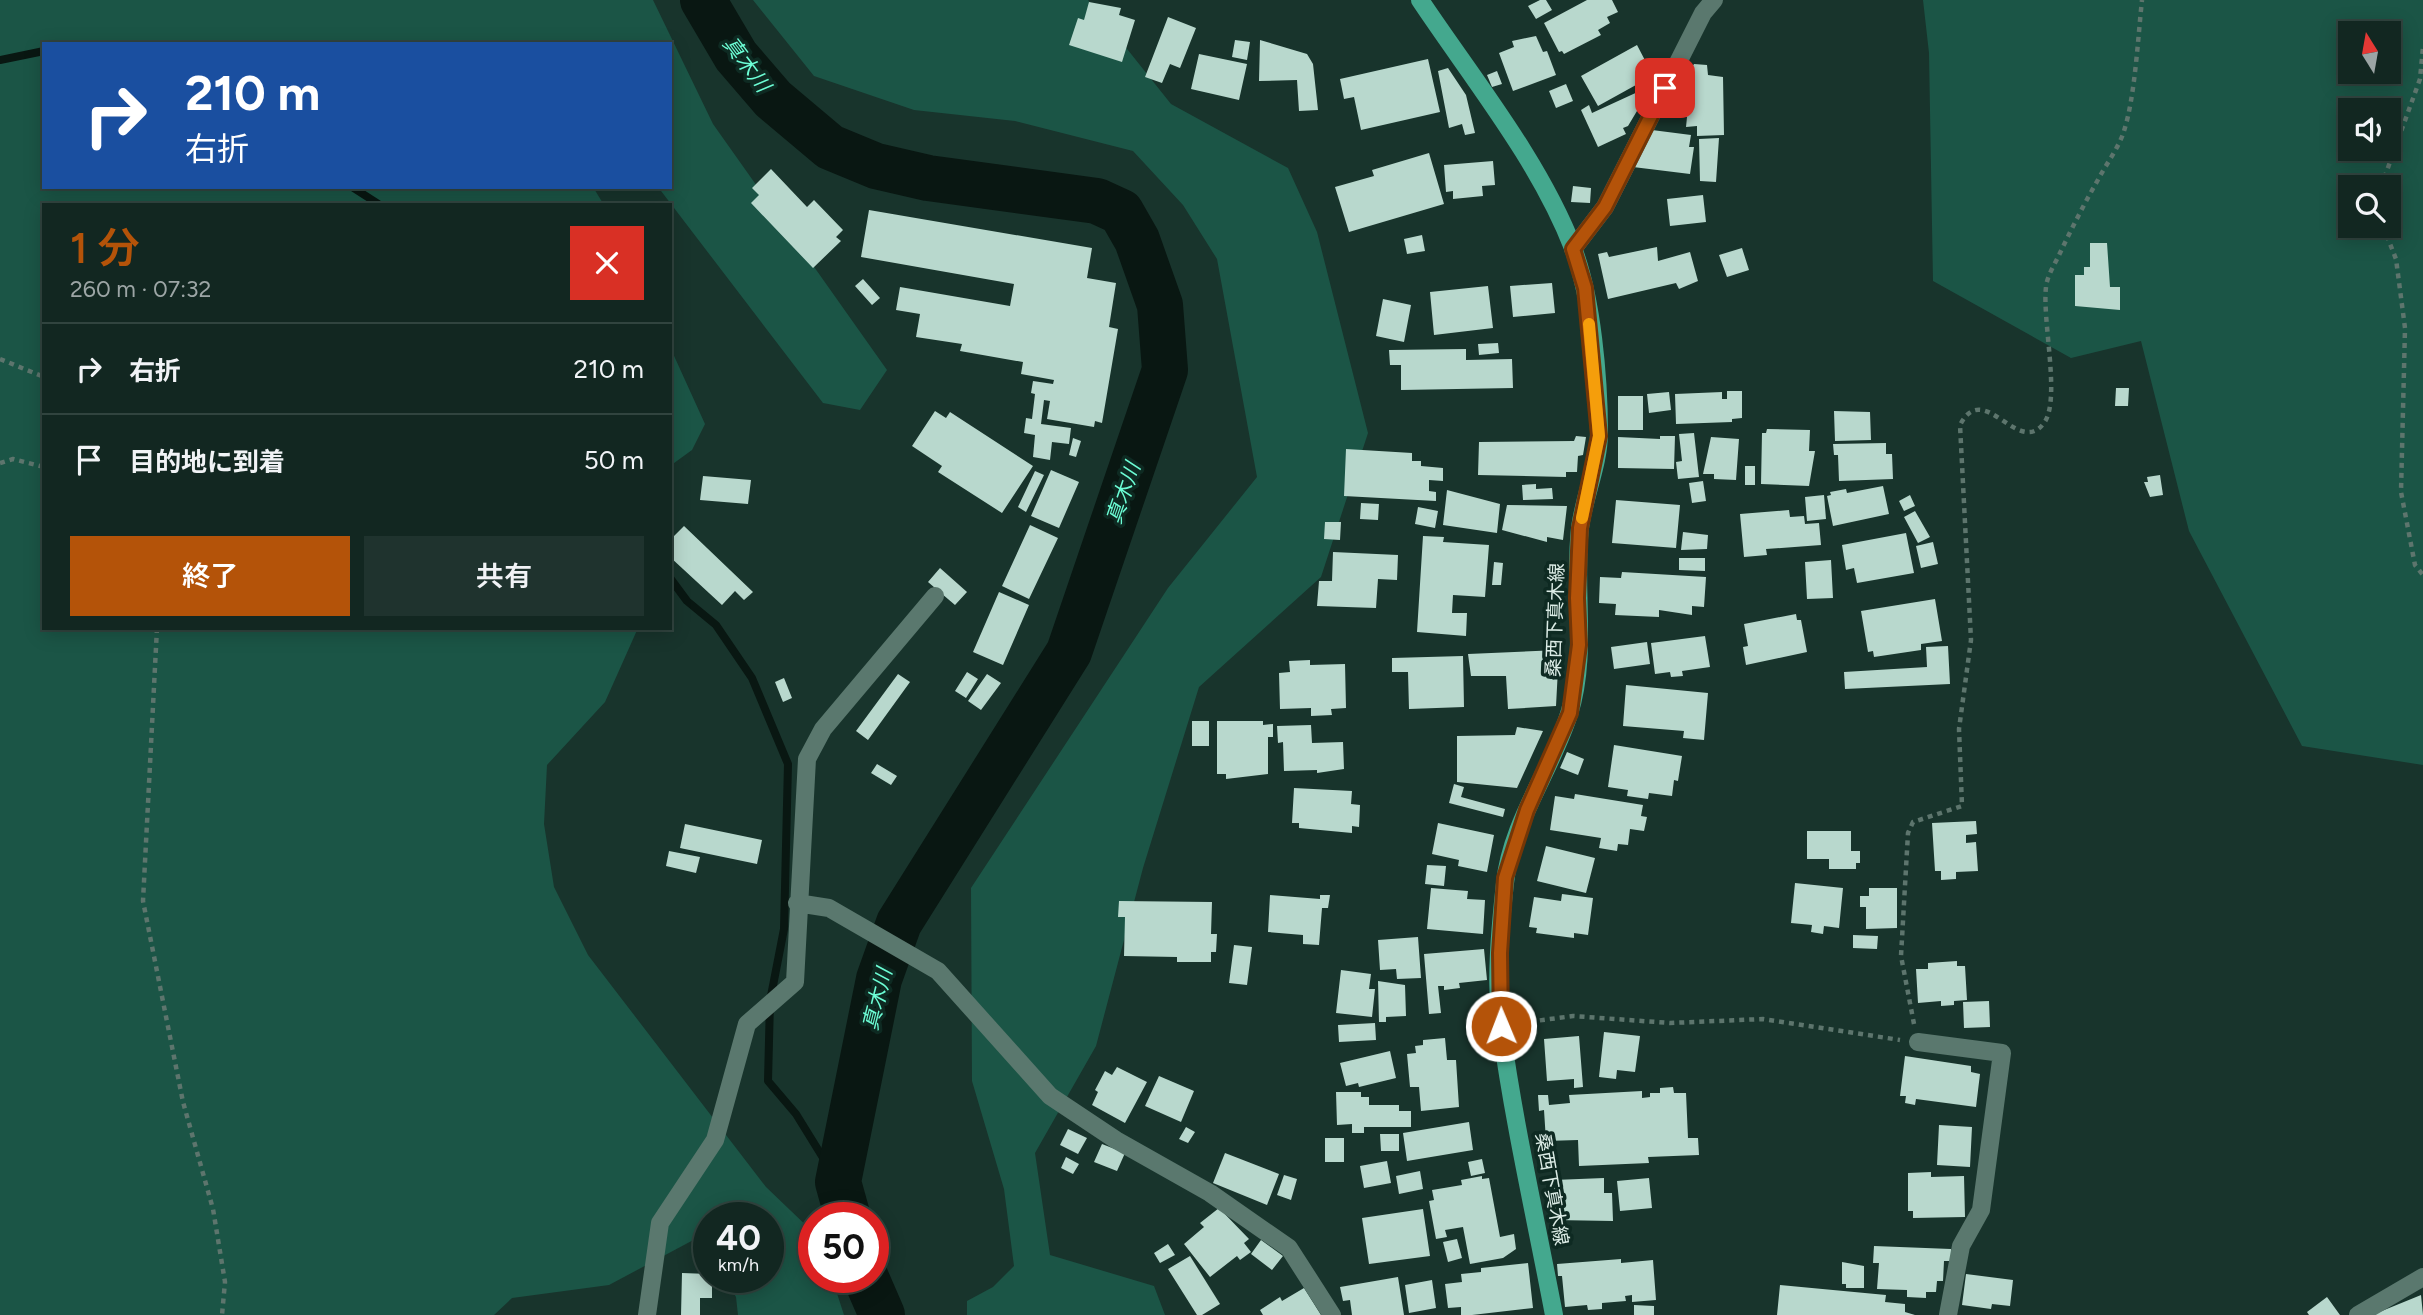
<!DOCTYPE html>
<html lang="ja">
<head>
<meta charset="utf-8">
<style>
	:root { --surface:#122721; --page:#1f332e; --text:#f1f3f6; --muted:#9ca5a5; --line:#31443f; --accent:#b45309 }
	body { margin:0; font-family:Figtree,"Noto Sans JP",sans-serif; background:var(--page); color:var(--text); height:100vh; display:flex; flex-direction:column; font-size:26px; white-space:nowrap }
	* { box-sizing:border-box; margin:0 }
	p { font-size:23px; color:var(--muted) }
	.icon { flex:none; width:38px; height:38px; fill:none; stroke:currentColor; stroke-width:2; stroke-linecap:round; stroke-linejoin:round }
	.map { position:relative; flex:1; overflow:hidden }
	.side { position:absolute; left:42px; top:203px; width:630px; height:427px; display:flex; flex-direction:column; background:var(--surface); border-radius:0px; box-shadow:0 4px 18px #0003,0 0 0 2px var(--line) }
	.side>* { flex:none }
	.guide { position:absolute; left:42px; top:42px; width:630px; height:147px; border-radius:0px; box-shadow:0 4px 18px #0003,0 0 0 2px var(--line); background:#1a4fa0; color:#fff; overflow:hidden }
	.needle { width:46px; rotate:349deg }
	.buttons { position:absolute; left:2338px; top:21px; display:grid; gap:14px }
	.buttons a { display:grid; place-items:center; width:63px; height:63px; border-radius:0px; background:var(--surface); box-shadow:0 4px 18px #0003,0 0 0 2px var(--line); font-size:35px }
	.speed { position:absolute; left:693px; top:1202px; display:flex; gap:14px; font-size:35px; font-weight:700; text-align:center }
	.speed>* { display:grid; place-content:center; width:91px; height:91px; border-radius:50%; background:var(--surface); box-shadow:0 4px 18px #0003,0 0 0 2px var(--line); line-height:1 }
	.speed small { font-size:18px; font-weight:400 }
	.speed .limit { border:10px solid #d22; background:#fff; color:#111 }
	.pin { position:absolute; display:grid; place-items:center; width:60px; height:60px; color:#fff; margin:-30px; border-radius:14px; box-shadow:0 4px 10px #0006 }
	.me { position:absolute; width:77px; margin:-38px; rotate:359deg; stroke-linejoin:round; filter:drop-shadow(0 0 5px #0008) }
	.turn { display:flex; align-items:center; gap:24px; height:147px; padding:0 28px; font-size:32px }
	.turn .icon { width:91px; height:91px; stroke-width:2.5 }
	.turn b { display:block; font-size:49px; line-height:60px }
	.round { display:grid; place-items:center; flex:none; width:74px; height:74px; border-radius:0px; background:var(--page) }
	.head { display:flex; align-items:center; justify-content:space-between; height:119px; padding:0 28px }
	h1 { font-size:42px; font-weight:600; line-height:52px; color:var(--accent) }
	.button { display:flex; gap:14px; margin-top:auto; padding:14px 28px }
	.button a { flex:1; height:80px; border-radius:0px; background:var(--accent); color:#fff; font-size:28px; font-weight:600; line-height:80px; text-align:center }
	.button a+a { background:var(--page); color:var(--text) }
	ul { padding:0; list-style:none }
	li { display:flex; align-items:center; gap:21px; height:91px; padding:0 28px; border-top:2px solid var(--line) }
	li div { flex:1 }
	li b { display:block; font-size:26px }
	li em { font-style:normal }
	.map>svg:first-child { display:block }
	.green { fill:#1b5546; fill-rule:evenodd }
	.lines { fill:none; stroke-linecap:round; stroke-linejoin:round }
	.stream { stroke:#091712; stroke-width:8 }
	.river { stroke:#091712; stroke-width:46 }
	.building { fill:#b8d8cd }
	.path { stroke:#5d756d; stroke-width:4.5; stroke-dasharray:5 5; stroke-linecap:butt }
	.minor { stroke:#5a786e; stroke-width:18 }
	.major { stroke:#44a88e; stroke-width:18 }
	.route-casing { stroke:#753606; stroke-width:18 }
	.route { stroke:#b45309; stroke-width:12 }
	.slow { stroke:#f59e0b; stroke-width:12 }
	.labels { text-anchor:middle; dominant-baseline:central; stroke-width:7; stroke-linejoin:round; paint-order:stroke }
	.street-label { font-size:19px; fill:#dcece6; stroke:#0e2a22 }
	.water-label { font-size:21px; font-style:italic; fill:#6cfdd5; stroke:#0e2a22 }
</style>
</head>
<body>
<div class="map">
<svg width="2423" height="1315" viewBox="0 0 2423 1315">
	<rect width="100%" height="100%" fill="#18342c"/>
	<path class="green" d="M0,0H653L713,124L887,370L860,410L823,403L658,187H670V44H44V187H593L604,205H44V628H638L605,702L547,765L544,824L554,887L588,955L766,1187L814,1233V1278H832L844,1315H738L736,1297L725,1278H768V1218H709V1252L699,1237L609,1285L512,1298L494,1315H0Z
		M753,0H1088L1171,104L1288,168L1317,232L1368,433L1321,577L1199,687L1143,868L1096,1046L1035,1153L1050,1255L1154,1286L1165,1315H967V1301L993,1287L1014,1266L1004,1189L972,1081L971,888L1168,588L1257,477L1217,259L1183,205L1133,151L1015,121L914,110L814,76Z
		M1923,0H2423V765L2302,746L2189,531L2141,341L2071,358L1933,281L1929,53ZM2350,33H2389V72H2350ZM2350,110H2389V149H2350ZM2350,187H2389V226H2350Z
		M670,347L705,424L692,450L670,466Z"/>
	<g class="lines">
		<path class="stream" d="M0,60L44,51
			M352,187L380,205
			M670,578L687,601L716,625L752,678L788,764L784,929L770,1001L768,1081L796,1114L838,1182"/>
		<path class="river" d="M703,0L736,56L773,99L830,147L876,166L928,178L1097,201L1121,212L1137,240L1160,305L1165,370L1069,652L899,923L879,979L838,1182L848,1218
			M866,1278L882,1315"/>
	</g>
	<path class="building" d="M1540,0H1546L1552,10L1536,19L1528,6Z
		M1587,0H1612L1618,12L1607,17L1610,23L1598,30L1601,35L1564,54L1562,51L1559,52L1544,23Z
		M1089,2L1121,8L1119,15L1135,20L1122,62L1069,45L1078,18L1084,20Z
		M1168,17L1196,28L1180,68L1170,64L1162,83L1145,77Z
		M1536,36L1543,52L1547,51L1556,75L1513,91L1499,53L1514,47L1512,41Z
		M1235,40L1250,42L1247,60L1232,57Z
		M1260,40L1307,54L1313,64L1318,110L1299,111L1297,80L1259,81Z
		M1637,45L1649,68L1641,72L1645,80L1598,106L1581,76Z
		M1199,54L1247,64L1239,100L1191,89Z
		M1428,59L1440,112L1361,130L1354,97L1344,99L1340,79Z
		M1694,64L1707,65L1708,75L1723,77L1724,135L1697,136V126L1686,127L1687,117L1668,112Z
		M1448,68L1466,95L1475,133L1465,135L1462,124L1449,128L1438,71Z
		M1497,71L1502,84L1492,87L1487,75Z
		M1566,84L1573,101L1556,108L1549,91Z
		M1642,90L1646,96L1628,126L1623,128L1626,134L1598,147L1581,110L1589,105L1592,113Z
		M1652,130L1691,135L1689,147H1694L1690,174L1633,167Z
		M1719,138L1716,182L1700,181L1699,139Z
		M1429,153L1444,204L1349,232L1335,187L1374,176L1372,170Z
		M1493,161L1495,185L1482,186L1483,196L1453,199V191L1446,192L1444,165Z
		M771,169L807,207L814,200L843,230L836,237L841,241L813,268L751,203L759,195L752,188Z
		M1573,186L1591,188L1590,203L1571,202Z
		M1703,195L1706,222L1670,226L1667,199Z
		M869,210L1092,248L1087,278L1116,283L1109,327L1118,329L1102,423L1095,421L1094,427L1047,419L1050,401L1044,400L1041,424L1071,428L1069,444L1052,442L1050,460L1033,457L1035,435L1024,433L1026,418L1032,419L1035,394L1031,393L1033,381L1053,384L1054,380L1021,374L1023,362L960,351L962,344L916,337L920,314L896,310L900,287L1010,306L1014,284L861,257Z
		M1422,235L1425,251L1407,254L1404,239Z
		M2090,243H2107L2110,287H2120V310L2075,306V275H2084V267H2090Z
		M1657,247L1658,261L1690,252L1698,281L1679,289L1676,283L1608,299L1598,254L1607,252L1609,257Z
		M1742,248L1749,270L1727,277L1719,255Z
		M863,279L880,298L872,305L855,286Z
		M1552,283L1555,313L1513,317L1510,286Z
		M1488,286L1493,328L1434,335L1430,292Z
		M1383,299L1411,305L1404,342L1376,336Z
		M1498,343L1499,353L1479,355L1478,344Z
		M1466,349V360L1512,359L1513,388L1401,390V365H1390L1389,350Z
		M2116,388H2129L2128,406H2115Z
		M1727,391H1742V418L1732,419V422L1676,424L1675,394L1722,392V399H1727Z
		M1669,392L1671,410L1649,413L1647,394Z
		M1618,396H1643V430H1618Z
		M935,411L946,418L950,412L1033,466L1002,513L938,472L942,466L912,446Z
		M1834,411L1870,412L1871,440L1835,441Z
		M1767,429L1810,430L1809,451H1815L1809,486L1761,484L1762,433H1766Z
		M1694,433L1699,477L1678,479L1676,462L1682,461L1679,434Z
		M1576,436L1586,437L1583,455L1578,456L1577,472H1566V477L1478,475L1479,442L1574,441Z
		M1660,436H1675L1674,469L1618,468V437L1660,439Z
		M1711,437L1739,439L1736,480L1714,479V474H1703Z
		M1073,438L1081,441L1076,457L1069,455Z
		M1886,443V454H1892L1893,479L1839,481L1838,455H1834L1833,444Z
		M1346,449L1412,453V461H1421V466L1443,468V481L1429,480V491L1436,492V501L1344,496Z
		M1745,466H1755V485H1745Z
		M1051,470L1079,482L1059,528L1031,516Z
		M1035,471L1044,475L1026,512L1018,507Z
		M2160,475L2163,495L2150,497L2144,482H2148L2147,477Z
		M703,476L751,480L748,504L700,500Z
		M1703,481L1706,501L1692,503L1689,483Z
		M1536,484V489L1552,488L1553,499L1523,500L1522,485Z
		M1883,486L1889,514L1833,526L1827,496L1831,495L1830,492L1846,489L1847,493Z
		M1447,490L1500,504L1497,533L1443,525Z
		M1824,495L1826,519L1807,521L1805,497Z
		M1910,495L1915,506L1904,511L1899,501Z
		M1616,500L1680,505L1676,548L1612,543Z
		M1361,503L1379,504L1378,520L1360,519Z
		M1507,505L1567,506L1563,540L1547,537V542L1502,530Z
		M1418,507L1438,511L1435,528L1415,524Z
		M1789,510L1790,517L1804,516L1805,524L1819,523L1821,545L1766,549L1767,555L1744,557L1740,514Z
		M1915,511L1930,537L1918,543L1904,517Z
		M1325,522H1341L1340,540L1324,539Z
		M1030,525L1058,538L1029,599L1002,586Z
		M684,526L753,592L744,600L735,591L722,605L670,557V540Z
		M1683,532L1708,535L1707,549L1681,550Z
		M1906,533L1914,573L1857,583L1854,568L1846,570L1842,545Z
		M1423,536L1444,537L1443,542L1489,545L1485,597L1453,595L1452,613H1467L1466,636L1417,632Z
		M1933,542L1938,564L1921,568L1916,546Z
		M1333,552L1398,555L1397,580L1378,579L1376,608L1317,606L1319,581H1332Z
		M1679,558H1705V571L1679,570Z
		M1831,560L1833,598L1807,599L1805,562Z
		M1494,562L1503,563L1501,585H1492Z
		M940,568L967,592L955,605L928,582Z
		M1622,572L1706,577L1704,607L1692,606V615L1659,610V617L1615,615L1616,604L1599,603L1600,577L1621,578Z
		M999,592L1029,605L1003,665L973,652Z
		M1935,599L1942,641L1921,644V650L1874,657L1873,651L1868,652L1861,611Z
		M1796,614L1797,620H1801L1807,652L1746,665L1743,647L1748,646L1744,624Z
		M1705,636L1710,667L1682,671L1683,676L1671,677L1670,672L1655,674L1651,643Z
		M1647,642L1650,664L1614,669L1611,647Z
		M1948,646L1950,684L1845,689L1844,672L1927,667L1926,647Z
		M1559,650L1556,706L1508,709L1506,676H1471L1468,654Z
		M1463,656L1464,707L1409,709L1408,672H1392V658Z
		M1310,660V665L1345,664L1346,708L1331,709L1332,715L1311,716V708L1280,709L1279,673L1290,672L1289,661Z
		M967,672L978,679L966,698L955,691Z
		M898,674L910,682L868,740L856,731Z
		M987,674L1001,683L981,710L968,701Z
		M784,678L792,698L783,702L775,682Z
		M1626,685L1708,693L1704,740L1683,738L1684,731L1623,726Z
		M1192,721H1209V746H1192Z
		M1217,721H1263V725L1273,724V737H1268V774L1226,779V774H1217Z
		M1311,725L1312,743L1343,742L1344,769L1317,773V770L1284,771L1283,742L1278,743L1277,726Z
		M1517,727L1543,731L1517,788L1457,782V736L1515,735Z
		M1614,745L1682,756L1678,781L1674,780L1672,796L1649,793L1648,799L1627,796L1628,790L1608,787Z
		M1567,752L1584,759L1578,775L1560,768Z
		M877,764L897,776L891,785L871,773Z
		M1454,784L1464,787L1461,797L1505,809L1503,817L1449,803Z
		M1294,788L1352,791L1351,804L1360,805L1359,827L1352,826V833L1299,828V823H1292Z
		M1575,794L1643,805L1641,816L1647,817L1644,831L1630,829L1628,845L1618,844L1617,851L1599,848L1601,838L1550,830L1555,796L1574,799Z
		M1976,821L1977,834L1966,835V843L1976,842L1978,871L1956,872V879L1941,880V871H1935L1932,823Z
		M1438,823L1494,835L1487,872L1458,866L1459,860L1432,854Z
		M685,824L762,840L757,864L680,848Z
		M1807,831H1851V851H1860V863H1856V869H1829V859H1807Z
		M1546,846L1595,858L1586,893L1537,881Z
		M669,851L700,857L696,873L666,866Z
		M1427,865L1446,866L1444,886L1425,884Z
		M1795,883L1843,888L1839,928L1824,926L1823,934L1811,932L1812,925L1791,923Z
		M1431,888L1468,891L1467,899L1485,900L1483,934L1427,929Z
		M1869,888H1897V928L1866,929V907H1860V896H1869Z
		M1562,894L1593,898L1588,935L1574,933V938L1536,933L1537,928L1529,927L1534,897L1561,901Z
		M1270,895L1320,899V895H1330L1328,908H1322L1319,945L1303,944V935L1268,932Z
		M1119,901L1212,902L1211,934H1217L1216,952H1211V962H1177V957L1124,956L1125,917H1118Z
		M1853,935L1878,936L1877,949L1853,948Z
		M1418,937L1421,978L1397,979L1396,969L1380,970L1378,940Z
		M1234,945L1252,947L1247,985L1229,983Z
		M1484,949L1487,980L1459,983L1460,988L1444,990V986H1438L1441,1013L1429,1014L1424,954Z
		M1957,961V966H1965L1967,1000L1954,1001V1005L1941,1006V1001L1918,1003L1916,969H1928V963Z
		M1341,970L1371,974L1369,989H1375L1372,1017L1336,1013Z
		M1378,981L1405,985L1406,1016L1386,1017V1022H1379Z
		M1989,1001L1990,1027L1964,1028L1963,1002Z
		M1375,1023L1376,1040L1339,1042L1338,1025Z
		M1604,1032L1640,1036L1635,1072L1617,1070L1616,1079L1599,1077Z
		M1579,1036L1583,1087L1574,1088V1079L1547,1081L1544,1039Z
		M1445,1038L1447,1060H1456L1459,1107L1421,1111L1419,1087H1410L1407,1054L1416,1053L1415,1046L1423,1045V1040Z
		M1390,1051L1396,1078L1359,1087L1358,1083L1346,1086L1340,1063Z
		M1905,1056L1971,1066V1072L1980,1074L1976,1107L1916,1099L1915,1105L1905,1103L1906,1096H1900Z
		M1117,1067L1147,1082L1125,1123L1092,1105L1098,1092L1095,1090L1105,1071L1112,1075Z
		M1159,1076L1194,1091L1181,1122L1145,1106Z
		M1673,1087L1674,1093H1686L1688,1138H1698L1699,1155L1648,1157L1649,1163L1579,1166L1578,1140L1546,1141L1544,1110L1539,1111L1538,1095H1548L1549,1105L1570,1103L1569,1095L1642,1091V1098L1650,1097V1093H1660V1088Z
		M1336,1092H1361V1097H1369V1105H1399V1111H1411V1127H1364V1133H1352V1124L1337,1125Z
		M1469,1122L1473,1150L1407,1161L1403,1133Z
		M1939,1125L1972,1127L1970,1167L1937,1165Z
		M1186,1127L1195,1132L1188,1143L1179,1139Z
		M1068,1129L1087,1138L1078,1154L1060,1145Z
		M1380,1134H1399V1151H1381Z
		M1325,1138H1344V1162H1325Z
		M1102,1144L1125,1153L1117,1171L1094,1162Z
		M1225,1153L1279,1174L1267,1205L1213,1183Z
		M1066,1157L1079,1164L1073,1174L1061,1168Z
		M1482,1159L1485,1173L1471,1176L1468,1162Z
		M1387,1161L1391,1183L1364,1188L1360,1166Z
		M1420,1171L1423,1189L1399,1194L1396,1176Z
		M1931,1172V1177L1964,1176L1965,1217L1913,1218V1211H1908V1173Z
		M1284,1175L1297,1179L1291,1200L1277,1195Z
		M1482,1176V1179L1489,1178L1500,1237L1514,1234L1516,1249L1503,1258L1470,1264L1463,1227L1445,1230L1447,1237L1436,1239L1429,1201L1434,1200L1432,1190L1462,1185L1461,1180Z
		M1604,1178V1193H1612L1613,1221L1555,1220L1554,1180Z
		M1649,1178L1652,1208L1620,1211L1617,1181Z
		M1219,1208L1249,1239L1244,1243L1251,1252L1240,1260L1237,1256L1210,1277L1184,1244L1204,1227L1200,1223Z
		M1423,1209L1430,1256L1369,1264L1362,1218Z
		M1457,1239L1462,1258L1448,1262L1443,1242Z
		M1261,1240L1283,1256L1272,1270L1251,1254Z
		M1168,1244L1175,1255L1160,1263L1154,1253Z
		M1874,1246L1951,1249V1261H1944L1943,1281H1937L1936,1292H1926V1298L1907,1297V1290L1877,1289L1879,1263H1873Z
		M1190,1256L1220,1304L1202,1315H1197L1168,1269Z
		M1621,1259V1263L1653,1260L1656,1300L1632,1302V1295L1625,1296L1626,1301L1602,1303V1309L1588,1310L1587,1305L1565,1307L1562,1276H1558L1557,1264Z
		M1842,1262L1864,1266V1288H1846V1284H1842Z
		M1528,1263L1533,1308L1472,1315H1461V1307L1448,1308L1445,1284L1462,1282L1461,1274L1481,1272V1268Z
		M682,1273L709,1274V1278H712V1298H700V1315H681Z
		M1966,1274L2013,1280L2010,1306L1992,1304L1991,1309L1962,1305Z
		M1398,1277L1404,1315H1352L1350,1300L1343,1301L1340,1287Z
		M1432,1280L1436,1308L1409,1313L1405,1285Z
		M1780,1285L1886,1295L1885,1302L1905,1304V1312L1915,1315H1777Z
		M1304,1288L1321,1315H1263L1260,1310L1280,1297L1282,1301Z
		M2421,1295L2423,1315H2372Z
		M2327,1297L2340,1315H2309L2307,1312Z
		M1634,1305L1654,1306V1315H1634Z"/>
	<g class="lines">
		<path class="path" d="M2381,187L2420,79L2423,47
			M2383,226L2396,259L2405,328L2401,492L2415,565L2423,575
			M0,359L44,377
			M0,463L13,459L44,467
			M157,628L143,901L183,1102L213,1209L225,1282L222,1315
			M1520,1023L1573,1016L1670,1023L1763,1019L1900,1040
			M1914,1024L1901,956L1908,833L1913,822L1962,806L1959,729L1971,640L1960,425C1984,378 2018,458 2044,423C2061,400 2042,321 2046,287C2047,276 2055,264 2060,253C2072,228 2085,202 2099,178C2107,163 2119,147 2124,131C2135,97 2138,37 2142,0"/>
		<path class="minor" d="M1573,249L1605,207L1703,13L1714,0
			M797,903L829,908L938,971L1050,1096L1116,1140L1210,1193L1289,1248L1332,1315
			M1918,1042L2002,1053L1981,1210L1961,1246L1948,1315
			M647,1315L660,1223L715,1140L747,1024L795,982L807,759L823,729L935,596
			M2358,1315L2423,1277"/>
		<path class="major" d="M1420,0C1472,78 1539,160 1573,248C1592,298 1599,378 1599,433C1599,464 1584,496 1580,528C1573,589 1588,655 1569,714C1551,771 1511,823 1505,883C1500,929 1495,981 1501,1028C1514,1124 1536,1220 1554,1315"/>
	</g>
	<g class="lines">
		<g class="route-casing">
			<path id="route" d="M1501,1026L1500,953L1505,878L1527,810L1570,713L1579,645L1577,598L1580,528L1599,436L1585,288L1573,249L1605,207L1665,88"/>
		</g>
		<use href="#route" class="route"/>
		<path class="slow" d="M1582,518L1599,436L1589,324"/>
	</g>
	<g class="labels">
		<g class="street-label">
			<text transform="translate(1555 620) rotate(-88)">桑西下真木線</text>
			<text transform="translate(1552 1189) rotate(80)">桑西下真木線</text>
		</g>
		<g class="water-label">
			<text transform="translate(747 64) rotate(53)">真木川</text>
			<text transform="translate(1123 493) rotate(-71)">真木川</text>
			<text transform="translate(877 999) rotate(-76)">真木川</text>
		</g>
	</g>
</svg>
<div class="buttons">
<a><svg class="needle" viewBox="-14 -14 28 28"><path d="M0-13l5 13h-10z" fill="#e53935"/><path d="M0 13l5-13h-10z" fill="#9ca5a5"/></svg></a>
<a><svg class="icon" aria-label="sound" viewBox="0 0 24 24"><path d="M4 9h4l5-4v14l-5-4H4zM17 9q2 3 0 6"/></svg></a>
<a><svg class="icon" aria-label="search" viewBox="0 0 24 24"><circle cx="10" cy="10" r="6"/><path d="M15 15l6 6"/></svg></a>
</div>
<div class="speed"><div>40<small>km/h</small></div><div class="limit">50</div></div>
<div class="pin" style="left:1665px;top:88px;background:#d93025"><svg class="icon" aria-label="arrive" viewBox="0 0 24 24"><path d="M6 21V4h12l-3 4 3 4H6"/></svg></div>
<svg class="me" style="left:1501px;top:1026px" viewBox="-20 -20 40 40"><circle r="17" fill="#b45309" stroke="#fff" stroke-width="3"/><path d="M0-11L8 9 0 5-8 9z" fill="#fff"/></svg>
<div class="guide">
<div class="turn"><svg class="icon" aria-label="right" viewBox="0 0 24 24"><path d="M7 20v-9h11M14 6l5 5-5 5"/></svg><div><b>210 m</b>右折</div></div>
</div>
<section class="side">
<div class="head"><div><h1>1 分</h1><p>260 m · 07:32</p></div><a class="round" style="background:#d93025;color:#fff"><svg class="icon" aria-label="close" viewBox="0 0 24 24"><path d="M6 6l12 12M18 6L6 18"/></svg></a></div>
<ul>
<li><svg class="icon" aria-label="right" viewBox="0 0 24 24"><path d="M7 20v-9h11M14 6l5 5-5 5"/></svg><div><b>右折</b></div><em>210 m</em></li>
<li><svg class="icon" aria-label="arrive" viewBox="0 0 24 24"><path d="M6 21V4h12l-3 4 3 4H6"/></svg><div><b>目的地に到着</b></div><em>50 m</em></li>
</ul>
<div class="button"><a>終了</a><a>共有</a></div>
</section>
</div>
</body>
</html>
